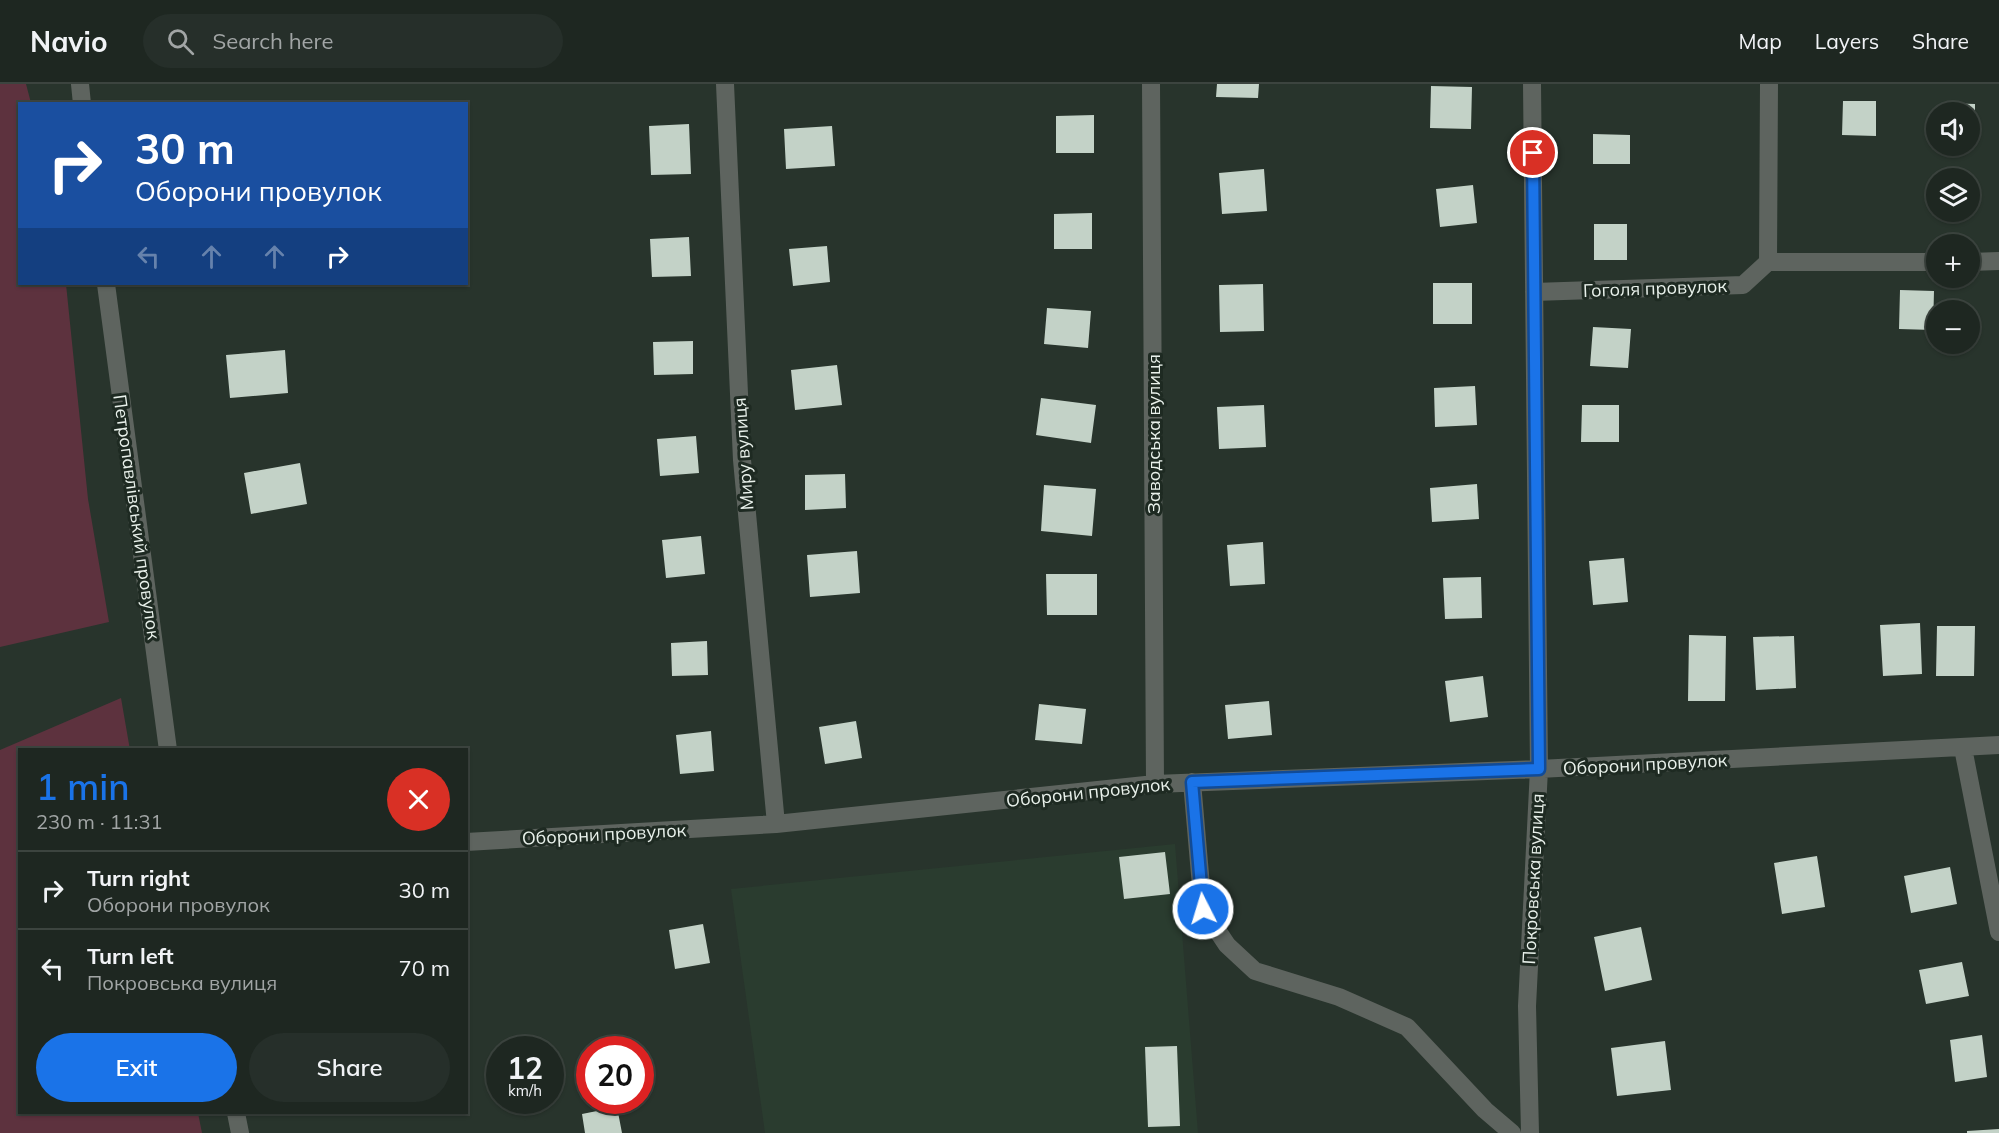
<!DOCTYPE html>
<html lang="en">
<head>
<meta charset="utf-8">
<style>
	:root { --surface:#1e2721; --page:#262f2a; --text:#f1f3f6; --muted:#a1a5a5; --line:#3c443f; --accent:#1a73e8 }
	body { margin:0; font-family:Mulish,sans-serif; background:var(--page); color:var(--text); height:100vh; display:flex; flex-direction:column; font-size:22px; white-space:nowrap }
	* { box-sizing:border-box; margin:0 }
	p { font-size:20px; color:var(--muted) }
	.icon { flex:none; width:33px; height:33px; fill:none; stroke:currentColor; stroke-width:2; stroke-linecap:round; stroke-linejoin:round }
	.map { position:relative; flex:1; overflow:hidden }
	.details { position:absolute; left:18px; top:664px; width:450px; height:366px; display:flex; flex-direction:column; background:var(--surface); border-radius:0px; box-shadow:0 2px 4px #0004,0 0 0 2px var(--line) }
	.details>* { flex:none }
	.banner { position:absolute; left:18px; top:18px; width:450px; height:183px; border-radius:0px; box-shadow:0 2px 4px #0004,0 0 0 2px var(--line); background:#1a4fa0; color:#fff; overflow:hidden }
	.fabs { position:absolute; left:1926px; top:18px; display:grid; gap:12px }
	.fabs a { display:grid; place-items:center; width:54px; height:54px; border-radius:50%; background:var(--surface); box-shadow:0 2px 4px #0004,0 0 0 2px var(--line); font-size:30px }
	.speed { position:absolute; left:486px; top:952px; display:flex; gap:12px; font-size:30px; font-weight:700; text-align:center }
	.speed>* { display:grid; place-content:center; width:78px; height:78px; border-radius:50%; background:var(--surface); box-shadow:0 2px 4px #0004,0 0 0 2px var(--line); line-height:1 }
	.speed small { font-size:15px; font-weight:400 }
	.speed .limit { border:9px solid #d22; background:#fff; color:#111 }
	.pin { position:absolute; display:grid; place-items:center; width:51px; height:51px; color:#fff; margin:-26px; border:3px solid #fff; border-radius:50%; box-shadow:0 2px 6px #0007 }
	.me { position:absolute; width:66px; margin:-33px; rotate:355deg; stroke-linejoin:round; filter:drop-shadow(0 0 4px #0008) }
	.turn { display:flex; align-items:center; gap:21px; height:126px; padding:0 18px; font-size:27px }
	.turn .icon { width:78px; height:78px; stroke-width:2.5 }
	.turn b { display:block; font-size:42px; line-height:51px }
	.lanes { display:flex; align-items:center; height:57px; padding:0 18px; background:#0003; justify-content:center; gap:30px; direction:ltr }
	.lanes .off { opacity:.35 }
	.round { display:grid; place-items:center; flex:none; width:63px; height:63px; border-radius:32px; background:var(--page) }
	.overview { display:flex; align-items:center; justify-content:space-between; height:102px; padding:0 18px }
	h1 { font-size:36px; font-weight:600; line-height:45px; color:var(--accent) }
	.action { display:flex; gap:12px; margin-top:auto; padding:12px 18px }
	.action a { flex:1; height:69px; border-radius:36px; background:var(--accent); color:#fff; font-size:24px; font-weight:600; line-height:69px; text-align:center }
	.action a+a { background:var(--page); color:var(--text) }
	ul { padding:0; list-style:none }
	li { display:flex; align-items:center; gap:18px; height:78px; padding:0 18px; border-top:2px solid var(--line) }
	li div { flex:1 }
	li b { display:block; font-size:22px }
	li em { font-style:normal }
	header { display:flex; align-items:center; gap:36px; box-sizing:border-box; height:84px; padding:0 30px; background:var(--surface); border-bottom:2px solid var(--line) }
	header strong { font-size:28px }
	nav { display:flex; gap:33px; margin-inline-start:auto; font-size:21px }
	.search { width:420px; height:54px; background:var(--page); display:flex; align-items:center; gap:15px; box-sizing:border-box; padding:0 21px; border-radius:33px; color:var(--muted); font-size:22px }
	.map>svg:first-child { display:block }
	.built { fill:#2a3c2f }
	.green { fill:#5d323e }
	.building { fill:#c3d2c7 }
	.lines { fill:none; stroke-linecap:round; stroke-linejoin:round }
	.minor { stroke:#5e645f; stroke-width:18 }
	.route-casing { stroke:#114b97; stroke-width:15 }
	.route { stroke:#1a73e8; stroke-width:10 }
	.labels { text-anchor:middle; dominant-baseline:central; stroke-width:6; stroke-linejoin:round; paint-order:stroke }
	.street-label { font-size:18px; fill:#e9f1eb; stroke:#1e2a22 }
</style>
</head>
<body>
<header>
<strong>Navio</strong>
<div class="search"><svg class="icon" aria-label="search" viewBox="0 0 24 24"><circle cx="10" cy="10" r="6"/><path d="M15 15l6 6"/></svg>Search here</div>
<nav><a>Map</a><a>Layers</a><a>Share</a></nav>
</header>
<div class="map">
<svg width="1999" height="1049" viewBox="0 0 1999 1049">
	<rect width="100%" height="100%" fill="#28342c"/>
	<path class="built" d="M1175,760L1198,1049H765L731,805Z"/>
	<path class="green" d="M0,0H26L31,19L20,20V200H66L88,415L109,538L0,563Z
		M121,614L130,666H20V1029H198L202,1049H0V666Z"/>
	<path class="building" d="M1217,0H1259L1258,14L1216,13Z
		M1431,2L1472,3L1471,45L1430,44Z
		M1843,17H1876V52L1842,51Z
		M1941,19L1975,20V57H1970V28H1941Z
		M1094,31V69H1056V32Z
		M689,40L691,90L651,91L649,42Z
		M832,42L835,82L786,85L784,45Z
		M1593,50L1630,51V80H1593Z
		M1264,85L1267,127L1222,130L1219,89Z
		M1473,101L1477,139L1440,143L1436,105Z
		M1092,129V165H1054V130Z
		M1594,140H1627V176H1594Z
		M689,153L691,192L652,193L650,155Z
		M827,162L830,198L793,202L789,165Z
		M1433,199H1472V240H1433Z
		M1263,200L1264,247L1220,248L1219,201Z
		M1900,206L1934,207L1933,246L1899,245Z
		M1047,224L1091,227L1088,264L1044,260Z
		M1593,243L1631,245L1628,284L1590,282Z
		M693,257V290L654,291L653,258Z
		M285,266L288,309L230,314L226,271Z
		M837,281L842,321L795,326L791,286Z
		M1475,302L1477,341L1435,343L1434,304Z
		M1041,314L1096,321L1091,359L1036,351Z
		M1264,321L1266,363L1219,365L1217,323Z
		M1582,321H1619V358H1581Z
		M696,352L699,389L660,392L657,355Z
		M300,379L307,420L251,430L244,389Z
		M845,390L846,424L805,426V391Z
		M1477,400L1479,435L1432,438L1430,404Z
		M1044,401L1096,405L1092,452L1041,447Z
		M701,452L705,490L666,494L662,456Z
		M1263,458L1265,500L1230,502L1227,461Z
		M857,467L860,509L810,513L807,471Z
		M1624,474L1628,518L1593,521L1589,477Z
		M1046,490H1097V531H1047Z
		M1481,493L1482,534L1445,535L1443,494Z
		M1920,539L1922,590L1883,592L1880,541Z
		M1937,542H1975L1974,592H1936Z
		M1689,551L1726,552L1725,617H1688Z
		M1794,552L1796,604L1756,606L1753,553Z
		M707,557L708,591L672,592L671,559Z
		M1483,592L1488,633L1450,638L1445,597Z
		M1269,617L1272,651L1228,655L1225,621Z
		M1039,620L1086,625L1082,660L1035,656Z
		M856,637L862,674L825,680L819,643Z
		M711,647L714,687L680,690L676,651Z
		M1165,768L1170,810L1124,815L1119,773Z
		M1817,772L1825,823L1782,830L1774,779Z
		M1950,783L1957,820L1911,829L1904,792Z
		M703,840L710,879L675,885L669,846Z
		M1641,843L1652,896L1605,907L1594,853Z
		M1962,878L1969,912L1926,920L1919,886Z
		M1982,951L1987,993L1955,998L1950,956Z
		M1665,957L1671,1006L1617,1012L1611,964Z
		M1177,962L1180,1042L1148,1043L1145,963Z
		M617,1023L622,1049H585L582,1030Z
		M1999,1045V1049H1967V1047Z"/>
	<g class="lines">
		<path class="minor" d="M80,0L82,20
			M725,0L742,376L776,740
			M1151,0L1155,700
			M1768,178H1936
			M1970,178L1999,177
			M106,200L168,666
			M1534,208L1743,201L1768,178L1769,0
			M1963,664L1999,848
			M1192,698L1203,825L1227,861L1255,887L1339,913L1407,943L1485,1026L1512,1049
			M466,758L776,740L1155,700L1539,685L1999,661
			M236,1029L240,1049
			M1530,1049L1527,922L1539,685L1532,0"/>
	</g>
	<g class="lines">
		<g class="route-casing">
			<path id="route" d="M1203,825L1192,698L1539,685L1533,69"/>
		</g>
		<use href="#route" class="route"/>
	</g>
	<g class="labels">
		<g class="street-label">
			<text transform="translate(1655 204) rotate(-2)">Гоголя провулок</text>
			<text transform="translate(1153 350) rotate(-90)">Заводська вулиця</text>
			<text transform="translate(743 370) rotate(-94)">Миру вулиця</text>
			<text transform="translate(137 433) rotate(82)">Петропавлівський провулок</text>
			<text transform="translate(1645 680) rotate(-3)">Оборони провулок</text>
			<text transform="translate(1088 708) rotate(-6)">Оборони провулок</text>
			<text transform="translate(604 750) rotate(-3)">Оборони провулок</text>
			<text transform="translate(1533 795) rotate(-87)">Покровська вулиця</text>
		</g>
	</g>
</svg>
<div class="fabs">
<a><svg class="icon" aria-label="sound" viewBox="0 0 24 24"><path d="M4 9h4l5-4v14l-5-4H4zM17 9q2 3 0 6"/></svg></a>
<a><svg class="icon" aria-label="layers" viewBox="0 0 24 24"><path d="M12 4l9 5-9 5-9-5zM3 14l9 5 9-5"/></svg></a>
<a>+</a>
<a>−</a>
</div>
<div class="speed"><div>12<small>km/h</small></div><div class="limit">20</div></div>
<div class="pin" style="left:1533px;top:69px;background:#d93025"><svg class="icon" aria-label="arrive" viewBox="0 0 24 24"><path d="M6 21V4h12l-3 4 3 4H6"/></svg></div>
<svg class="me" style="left:1203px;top:825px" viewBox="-20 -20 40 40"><circle r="17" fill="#1a73e8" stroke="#fff" stroke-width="3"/><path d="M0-11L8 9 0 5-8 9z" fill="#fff"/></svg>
<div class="banner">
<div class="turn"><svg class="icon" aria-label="right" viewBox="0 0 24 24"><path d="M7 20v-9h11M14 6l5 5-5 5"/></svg><div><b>30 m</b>Оборони провулок</div></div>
<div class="lanes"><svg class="icon off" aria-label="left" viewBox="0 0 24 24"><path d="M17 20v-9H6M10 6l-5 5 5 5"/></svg><svg class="icon off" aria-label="ahead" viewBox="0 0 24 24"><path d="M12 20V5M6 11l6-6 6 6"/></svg><svg class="icon off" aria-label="ahead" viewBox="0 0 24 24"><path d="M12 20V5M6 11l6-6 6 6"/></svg><svg class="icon" aria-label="right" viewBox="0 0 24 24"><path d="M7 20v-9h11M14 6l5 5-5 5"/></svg></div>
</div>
<section class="details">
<div class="overview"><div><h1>1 min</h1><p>230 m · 11:31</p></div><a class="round" style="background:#d93025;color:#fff"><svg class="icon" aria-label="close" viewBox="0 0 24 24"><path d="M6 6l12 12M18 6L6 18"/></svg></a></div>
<ul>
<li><svg class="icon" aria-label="right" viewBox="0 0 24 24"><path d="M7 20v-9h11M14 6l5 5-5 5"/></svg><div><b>Turn right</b><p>Оборони провулок</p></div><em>30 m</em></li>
<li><svg class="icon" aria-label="left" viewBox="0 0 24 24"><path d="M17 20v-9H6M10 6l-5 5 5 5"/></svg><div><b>Turn left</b><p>Покровська вулиця</p></div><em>70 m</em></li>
</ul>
<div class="action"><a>Exit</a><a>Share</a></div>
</section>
</div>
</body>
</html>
